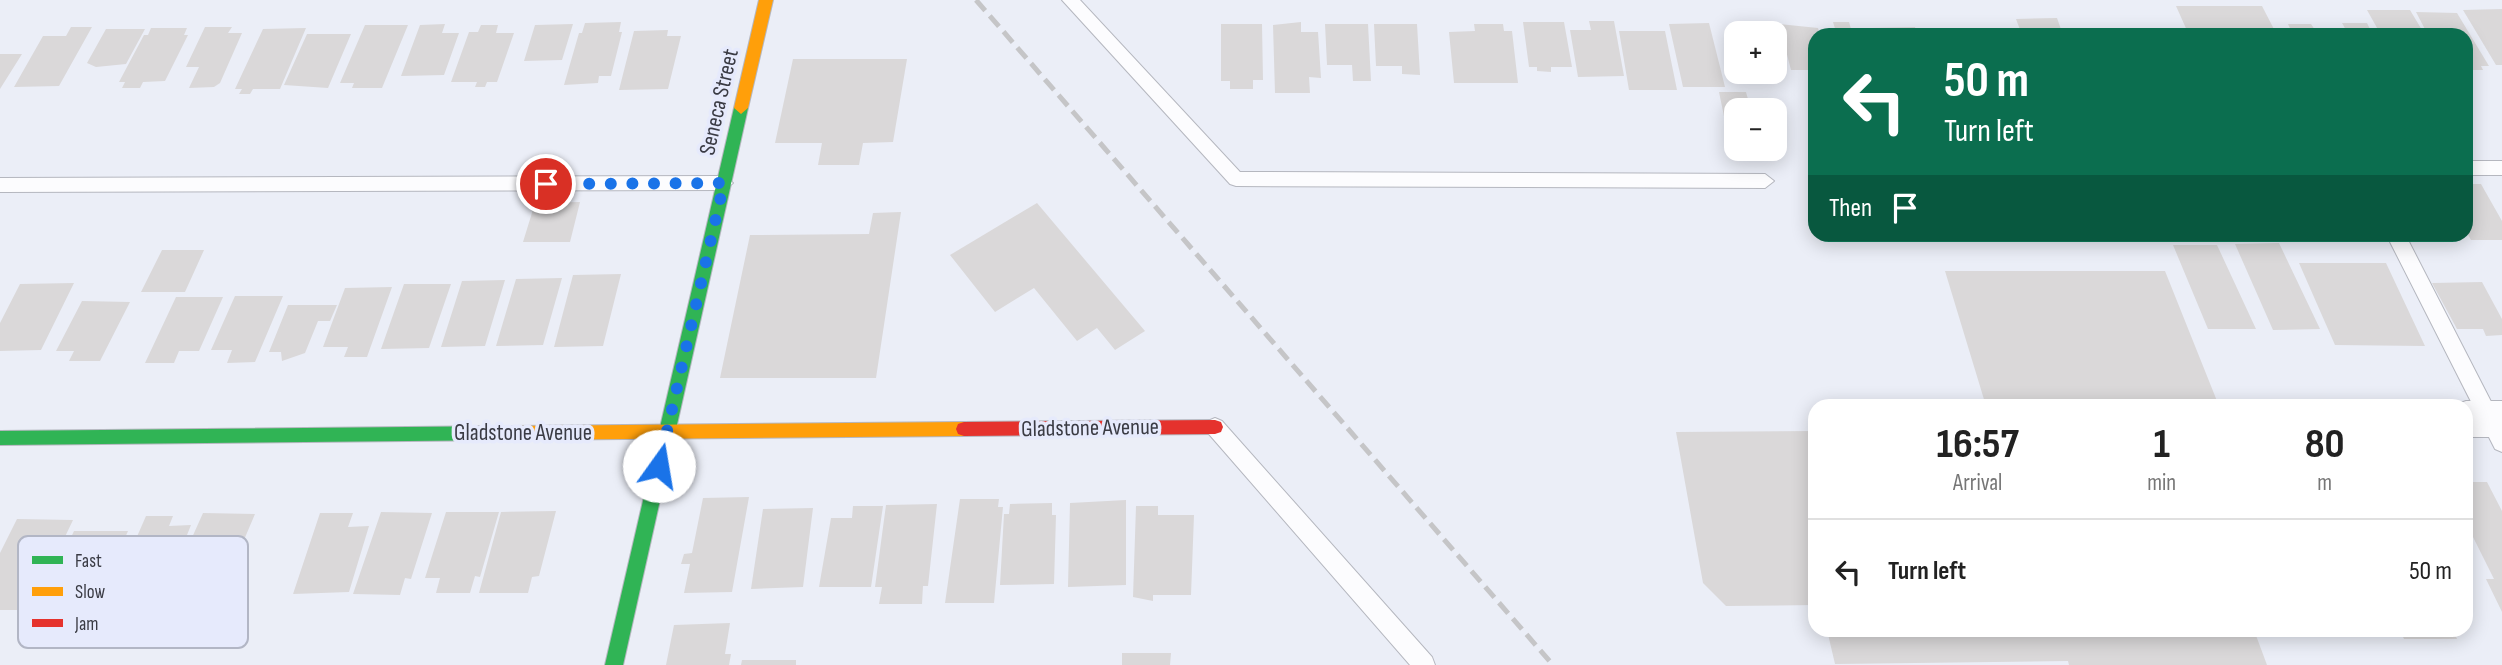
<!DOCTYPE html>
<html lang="en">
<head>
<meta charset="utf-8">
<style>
	:root { --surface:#fff; --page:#f6f6f6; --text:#222; --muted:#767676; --line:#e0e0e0 }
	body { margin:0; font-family:"Sofia Sans Condensed",sans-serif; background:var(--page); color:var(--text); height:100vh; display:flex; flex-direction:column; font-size:26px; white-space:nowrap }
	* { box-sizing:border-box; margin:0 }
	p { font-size:23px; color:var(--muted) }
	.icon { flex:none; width:38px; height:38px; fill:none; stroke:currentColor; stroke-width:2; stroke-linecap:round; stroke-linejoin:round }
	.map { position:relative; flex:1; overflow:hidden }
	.sheet { position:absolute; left:1808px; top:399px; width:665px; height:238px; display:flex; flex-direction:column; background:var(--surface); border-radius:21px; box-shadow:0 4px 18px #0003 }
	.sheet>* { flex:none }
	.banner { position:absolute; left:1808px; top:28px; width:665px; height:214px; border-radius:21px; box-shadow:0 4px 18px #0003; background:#0b6e4f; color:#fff; overflow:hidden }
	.buttons { position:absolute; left:1724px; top:21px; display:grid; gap:14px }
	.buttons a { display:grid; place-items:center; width:63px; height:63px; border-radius:14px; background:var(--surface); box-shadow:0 4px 18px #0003; font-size:35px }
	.pin { position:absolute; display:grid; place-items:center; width:60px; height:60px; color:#fff; margin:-30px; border:4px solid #fff; border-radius:50%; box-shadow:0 2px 7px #0007 }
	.me { position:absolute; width:77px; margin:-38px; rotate:13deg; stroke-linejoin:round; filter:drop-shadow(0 0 5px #0008) }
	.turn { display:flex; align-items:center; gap:24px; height:147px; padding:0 21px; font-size:32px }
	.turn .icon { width:91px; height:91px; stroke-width:2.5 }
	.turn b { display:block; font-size:49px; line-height:60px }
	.then { display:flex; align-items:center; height:66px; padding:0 21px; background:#0003; gap:14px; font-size:26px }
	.eta { display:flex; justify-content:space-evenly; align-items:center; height:119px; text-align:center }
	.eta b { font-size:42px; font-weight:700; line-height:49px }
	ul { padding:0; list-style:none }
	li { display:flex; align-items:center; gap:21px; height:105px; padding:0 21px; border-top:2px solid var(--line) }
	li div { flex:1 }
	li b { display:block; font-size:26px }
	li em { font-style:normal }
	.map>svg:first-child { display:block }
	.building { fill:#dad8d9 }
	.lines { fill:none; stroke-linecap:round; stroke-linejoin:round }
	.lane-casing { stroke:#b5b7bf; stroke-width:2 }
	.street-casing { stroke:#b5b7bf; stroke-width:2 }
	.fast-casing { stroke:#b5b7bf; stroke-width:2 }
	.slow-casing { stroke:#b5b7bf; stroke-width:2 }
	.jam-casing { stroke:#b5b7bf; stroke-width:2 }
	.lane { fill:#fcfcfe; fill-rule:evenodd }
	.street { fill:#fcfcfe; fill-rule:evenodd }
	.fast { fill:#30b455; fill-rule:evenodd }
	.slow { fill:#ff9f0a; fill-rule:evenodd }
	.jam { fill:#e5322d; fill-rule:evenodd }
	.rail { stroke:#c5c5c7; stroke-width:5; stroke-dasharray:14 7; stroke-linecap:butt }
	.route { stroke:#1a73e8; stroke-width:12; stroke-dasharray:0 21.6 }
	.labels { text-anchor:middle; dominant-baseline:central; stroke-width:7; stroke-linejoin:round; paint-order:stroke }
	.street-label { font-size:23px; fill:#3a3b44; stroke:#e6eafc }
	.key { fill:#e6eafc; stroke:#b2b6c5; stroke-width:2 }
	.key-label { font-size:19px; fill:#3a3b44 }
</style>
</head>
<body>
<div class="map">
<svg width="2502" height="665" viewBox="0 0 2502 665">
	<rect width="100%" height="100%" fill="#ebeef7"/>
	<path class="building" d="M2176,6H2262L2277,35H2189Z
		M2502,9V65H2496L2463,10Z
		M2367,10H2410L2425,35H2381Z
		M2416,12L2457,13L2489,66H2481L2483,70H2466V35H2428Z
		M2057,18L2063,35H2022L2016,19Z
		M1589,21H1614L1624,76L1578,77L1570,30H1591Z
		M621,22L619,32H622L611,76H599L598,83L564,85L579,33H582L585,23Z
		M1301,22V32H1318L1321,78L1309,77L1310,93H1275L1273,25Z
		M1523,22H1564L1572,67H1551V72L1537,71V67H1529Z
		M1833,22H1849L1851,29H1871L1873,35H1837Z
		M1709,23L1725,87H1683L1669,24Z
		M2342,23H2367L2373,35H2293L2288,24H2311L2315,30H2346Z
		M445,24L442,33H459L444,75L401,76L420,25Z
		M573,24L562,60L524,61L535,25Z
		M1221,24H1262L1263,80H1253V89H1230V81H1221Z
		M1325,24H1368L1371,81H1353L1352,65H1327Z
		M1374,24H1417L1420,75L1402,74V66H1376Z
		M1474,24H1503L1504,31H1512L1518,83H1454L1449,32L1475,31Z
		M1779,24L1818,28L1820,35H1815V70H1791Z
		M365,25H408L382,88H352L354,83H340Z
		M481,25H498L496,33H514L497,82H487L485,87H475L477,82H451L469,32H478Z
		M71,27H92L59,86L14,87L43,36H66Z
		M205,27H232L228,33H242L220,83L214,87L189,88L199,67H186Z
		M1915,27L1917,35H1874L1872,28Z
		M151,28H187L184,35H188L165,81L143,82L140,88H122L125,82H119L144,35H148Z
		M306,28L280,89H253L250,94H239L242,89H235L263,29Z
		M1926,28H1969L1971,35H1929Z
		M106,29H145L126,64L96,67L87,63Z
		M668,30L667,36H681L668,89L619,90L634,31Z
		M1619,31H1665L1677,90H1629Z
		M307,34H351L328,88L284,85Z
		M0,54H22L0,89Z
		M793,59H907L893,142L863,143L859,165H818L822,143H775Z
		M1719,92H1746L1751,110H1736V126H1726Z
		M2466,184H2481L2502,221V240H2471L2466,231Z
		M580,202L570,242H523L535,203Z
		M1037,203L1145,331L1115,350L1097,328L1077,341L1034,288L995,312L950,255Z
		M901,212L876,378H720L750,235L869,234L873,213Z
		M2279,243L2320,329L2273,330L2235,244Z
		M2173,245H2217L2256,329H2208Z
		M162,250H204L185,292H141Z
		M2299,263H2386L2425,346L2335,345Z
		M1945,271H2165L2219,406H1986Z
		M621,274L603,346L554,347L573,275Z
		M562,278L543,345L496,346L516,279Z
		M505,280L485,346L441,347L462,281Z
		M2482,282L2502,319V335L2486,336L2483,329H2457L2432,283Z
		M74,283L41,350L0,351V323L20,284Z
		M404,284H451L429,348L381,349Z
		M392,287L367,357H344L348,347H323L345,288Z
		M235,296H283L255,362L227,363L232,350H211Z
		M176,297H223L199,351H179L174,363H145Z
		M82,301L130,302L100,361H69L74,351H56Z
		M288,305H337L330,321H318L305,353L282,361L281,352H269Z
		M1815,431V605L1726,606L1703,583L1676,432Z
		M2466,482H2487L2502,511V612L2486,579H2494L2466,523Z
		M749,497L732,592L684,593L690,564H681L684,554L692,553L703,498Z
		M960,499H999L998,507H1003L994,603H945Z
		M1126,500V585L1068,587L1070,503Z
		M1052,503V515H1056L1054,584L1000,585L1004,514H1009L1010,504Z
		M937,504L928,586H923L922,604H879L882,587H875L886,505Z
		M853,506H883L871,587H819L831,518H852Z
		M1136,506H1158V515H1194L1191,595H1153V601L1133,597Z
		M813,508L803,587L751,589L763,509Z
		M556,511L539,576L532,577L528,593H479L501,512Z
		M381,512L432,513L411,579L405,578L400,595L353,594Z
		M446,512H499L480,577L475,576L470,593H436L440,578H425Z
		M203,513L255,514L215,608L185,607L189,599L165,598Z
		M320,513H353L348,527L369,526L349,592L293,594Z
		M146,516H173L169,526L191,525L155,615L112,616L121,596H111Z
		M17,519L73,520L30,610H0V553Z
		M74,531H128L99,596H43Z
		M730,623L725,654H731L729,665H666L674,625Z
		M1827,630H2254L2267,665H2069L2068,661L1835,664Z
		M2400,630H2453L2457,639H2404Z
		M1122,653H1171L1170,665H1122Z
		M742,660H796V665H741Z"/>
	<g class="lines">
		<g class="lane-casing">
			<path id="lane" d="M1062,0H1080L1240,172L1765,174L1774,181L1765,188L1236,186L1230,184Z
				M2466,161H2502V175H2466Z
				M724,176L733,183L724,190L0,192V178Z
				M2386,234H2405L2502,423V452L2495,449Z
				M1215,418L1222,421L1432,657L1435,665H1410L1208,433L1205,427L1208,421Z"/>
		</g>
		<g class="street-casing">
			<path id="street" d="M2466,401H2502V437H2466V406H2453Z"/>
		</g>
		<g class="fast-casing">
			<path id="fast" d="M741,102L748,108L623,665H605L734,108Z
				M514,426L520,428L522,433L520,438L514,440L0,445V431Z"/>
		</g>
		<g class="slow-casing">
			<path id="slow" d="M759,0H773L748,108L741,114L734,108Z
				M964,422L970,424L972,429L970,434L964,436L514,440L508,438L506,433L508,428L514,426Z"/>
		</g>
		<g class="jam-casing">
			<path id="jam" d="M1215,420L1221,422L1223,427L1221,432L1215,434L964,436L958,434L956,429L958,424L964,422Z"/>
		</g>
		<use href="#lane" class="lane"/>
		<use href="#street" class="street"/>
		<use href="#fast" class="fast"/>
		<use href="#slow" class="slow"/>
		<use href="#jam" class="jam"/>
		<path class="rail" d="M976,0L1553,665"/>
	</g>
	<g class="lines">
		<path class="route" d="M546,184L724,183L659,466"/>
	</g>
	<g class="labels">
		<g class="street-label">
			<text transform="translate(719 102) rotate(-77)">Seneca Street</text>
			<text transform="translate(1090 428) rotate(-1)">Gladstone Avenue</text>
			<text x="523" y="433">Gladstone Avenue</text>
		</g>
	</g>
	<rect x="18" y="536" width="230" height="112" rx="10" class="key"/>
	<rect x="32" y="556" width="31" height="8" fill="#30b455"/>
	<rect x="32" y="587" width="31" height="9" fill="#ff9f0a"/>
	<rect x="32" y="619" width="31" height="8" fill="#e5322d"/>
	<g class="key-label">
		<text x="75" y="567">Fast</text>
		<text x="75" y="598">Slow</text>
		<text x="75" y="630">Jam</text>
	</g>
</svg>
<div class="buttons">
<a>+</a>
<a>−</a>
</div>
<div class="pin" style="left:546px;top:184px;background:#d93025"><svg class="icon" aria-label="arrive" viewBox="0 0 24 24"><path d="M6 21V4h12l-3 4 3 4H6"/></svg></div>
<svg class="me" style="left:659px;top:466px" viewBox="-20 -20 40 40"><circle r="19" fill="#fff"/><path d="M0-13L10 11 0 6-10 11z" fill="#1a73e8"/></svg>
<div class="banner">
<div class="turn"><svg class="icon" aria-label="left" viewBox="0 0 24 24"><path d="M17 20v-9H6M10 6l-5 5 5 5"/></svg><div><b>50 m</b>Turn left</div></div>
<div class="then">Then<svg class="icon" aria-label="arrive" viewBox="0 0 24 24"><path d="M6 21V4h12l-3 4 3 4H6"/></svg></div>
</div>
<section class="sheet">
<div class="eta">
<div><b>16:57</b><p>Arrival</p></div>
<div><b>1</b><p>min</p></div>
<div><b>80</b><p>m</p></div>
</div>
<ul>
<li><svg class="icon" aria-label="left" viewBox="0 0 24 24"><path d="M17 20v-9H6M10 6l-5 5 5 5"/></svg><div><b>Turn left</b></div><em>50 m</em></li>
</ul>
</section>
</div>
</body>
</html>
